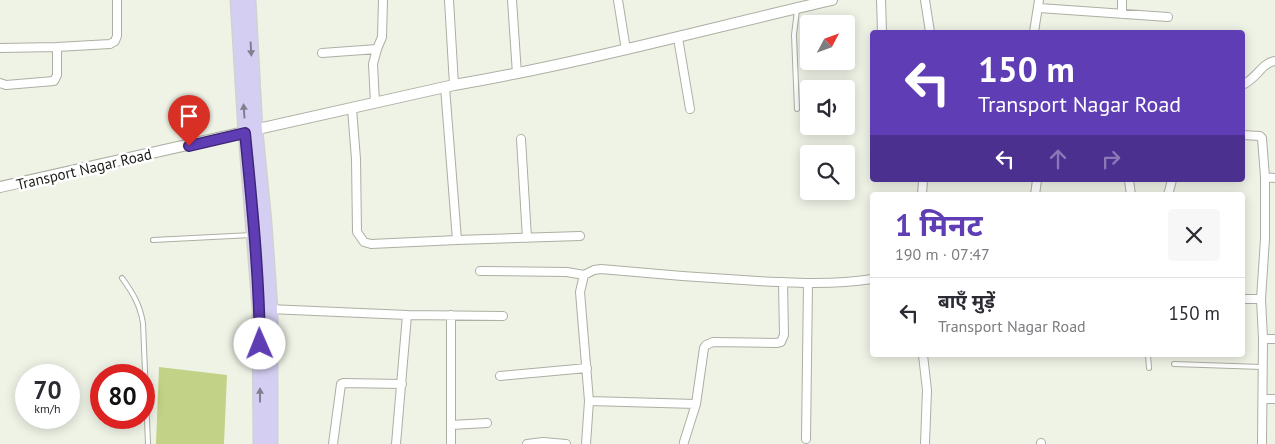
<!DOCTYPE html>
<html lang="hi">
<head>
<meta charset="utf-8">
<style>
	:root { --surface:#fff; --page:#f7f7f7; --text:#2b2b33; --muted:#7c7c81; --line:#e1e1e2; --accent:#5f3db5 }
	body { margin:0; font-family:"PT Sans","Noto Sans Devanagari",sans-serif; background:var(--page); color:var(--text); height:100vh; display:flex; flex-direction:column; font-size:19px; white-space:nowrap }
	* { box-sizing:border-box; margin:0 }
	p { font-size:16px; color:var(--muted) }
	.icon { flex:none; width:28px; height:28px; fill:none; stroke:currentColor; stroke-width:2; stroke-linecap:round; stroke-linejoin:round }
	.map { position:relative; flex:1; overflow:hidden }
	.side { position:absolute; left:870px; top:192px; width:375px; height:165px; display:flex; flex-direction:column; background:var(--surface); border-radius:5px; box-shadow:0 2px 12px #0003 }
	.side>* { flex:none }
	.hud { position:absolute; left:870px; top:30px; width:375px; height:152px; border-radius:5px; box-shadow:0 2px 12px #0003; background:#5f3db5; color:#fff; overflow:hidden }
	.needle { width:32px; rotate:49deg }
	.fabs { position:absolute; left:800px; top:15px; display:grid; gap:10px }
	.fabs a { display:grid; place-items:center; width:55px; height:55px; border-radius:5px; background:var(--surface); box-shadow:0 2px 12px #0003; font-size:25px }
	.speed { position:absolute; left:15px; top:364px; display:flex; gap:10px; font-size:25px; font-weight:700; text-align:center }
	.speed>* { display:grid; place-content:center; width:65px; height:65px; border-radius:50%; background:var(--surface); box-shadow:0 2px 12px #0003; line-height:1 }
	.speed small { font-size:12px; font-weight:400 }
	.speed .limit { border:8px solid #d22; background:#fff; color:#111 }
	.pin { position:absolute; display:grid; place-items:center; width:42px; height:42px; color:#fff; margin:-51px -21px; border-radius:50% 50% 50% 0; rotate:-45deg; box-shadow:0 0 5px #0007 }
	.pin .icon { rotate:45deg }
	.me { position:absolute; width:55px; margin:-28px; rotate:359deg; stroke-linejoin:round; filter:drop-shadow(0 0 4px #0008) }
	.turn { display:flex; align-items:center; gap:18px; height:105px; padding:0 25px; font-size:22px }
	.turn .icon { width:65px; height:65px; stroke-width:2.5 }
	.turn b { display:block; font-size:35px; line-height:42px }
	.lanes { display:flex; align-items:center; height:48px; padding:0 25px; background:#0003; justify-content:center; gap:25px; direction:ltr }
	.lanes .off { opacity:.35 }
	.round { display:grid; place-items:center; flex:none; width:52px; height:52px; border-radius:5px; background:var(--page) }
	.head { display:flex; align-items:center; justify-content:space-between; height:85px; padding:0 25px }
	h1 { font-size:30px; font-weight:700; line-height:38px; color:var(--accent) }
	ul { padding:0; list-style:none }
	li { display:flex; align-items:center; gap:15px; height:70px; padding:0 25px; border-top:1px solid var(--line) }
	li div { flex:1 }
	li b { display:block; font-size:19px }
	li em { font-style:normal }
	.map>svg:first-child { display:block }
	.green { fill:#c2d286 }
	.lines { fill:none; stroke-linecap:round; stroke-linejoin:round }
	.service-casing { stroke:#acafa3; stroke-width:6 }
	.minor-casing { stroke:#acafa3; stroke-width:10 }
	.tertiary-casing { stroke:#acafa3; stroke-width:12 }
	.trunk-casing { stroke:#d1d1d1; stroke-width:15 }
	.service { stroke:#fff; stroke-width:4 }
	.minor { stroke:#fff; stroke-width:8 }
	.tertiary { stroke:#fff; stroke-width:10 }
	.trunk { stroke:#d4cff2; stroke-width:12 }
	.oneway { fill:#807e8f }
	.route-casing { stroke:#3e2876; stroke-width:12 }
	.route { stroke:#5f3db5; stroke-width:9 }
	.labels { text-anchor:middle; dominant-baseline:central; stroke-width:5; stroke-linejoin:round; paint-order:stroke }
	.street-label { font-size:15px; fill:#1a1b17; stroke:#fff }
</style>
</head>
<body>
<div class="map">
<svg width="1275" height="444" viewBox="0 0 1275 444">
	<rect width="100%" height="100%" fill="#eff3e6"/>
	<path class="green" d="M159,367L227,375L224,444H156Z"/>
	<g class="lines">
		<g class="service-casing">
			<path id="service" d="M797,109L794,35L797,10
				M153,240L252,235
				M122,278C133,293 140,305 143,323L148,444
				M1148,355L1149,368
				M1174,364L1262,367"/>
		</g>
		<g class="minor-casing">
			<path id="minor" d="M449,0L454,85
				M512,0L517,74
				M618,0L626,50
				M881,0L882,32
				M925,0L930,32
				M1039,8L1168,17
				M1122,14V0
				M1034,32L1039,0
				M678,38L690,109
				M0,48L57,47L110,44L115,41L117,36V0
				M322,53L377,49
				M0,83L6,85L54,81L57,75V47
				M1242,85C1257,79 1261,63 1275,61
				M445,87L457,240
				M375,103L373,64L377,49L382,37L383,0
				M352,109L356,159L357,232L364,242L371,244L457,240L580,236
				M1242,135L1260,136L1262,138L1265,177L1275,178
				M521,139L527,238
				M1129,180L1131,195
				M922,195L923,180
				M1035,195L1037,180
				M1168,195L1172,180
				M480,271L567,272L584,275
				M1242,299H1261
				M269,309L407,315L503,316
				M1263,339H1275
				M923,355L927,390L925,444
				M500,376L587,368
				M1263,399H1275
				M589,401L696,404
				M451,425L487,423
				M806,439L808,283
				M684,442L696,404L704,348L706,345L713,342L776,343L781,342L784,335L783,282
				M333,444L341,384L343,383L402,384
				M396,444L407,315
				M451,444V315
				M527,444L543,442L566,444
				M586,444L589,401L580,292L584,275L594,270L601,269C653,274 705,278 758,281C796,283 834,285 872,279
				M1041,444V443
				M1262,444L1263,339L1261,299L1265,239V177"/>
		</g>
		<g class="tertiary-casing">
			<path id="tertiary" d="M0,187L454,85C582,63 706,29 832,0"/>
		</g>
		<g class="trunk-casing">
			<path id="trunk" d="M237,0L245,133L259,309L260,444
				M249,0L256,131L265,223L271,309V444"/>
		</g>
		<use href="#service" class="service"/>
		<use href="#minor" class="minor"/>
		<use href="#tertiary" class="tertiary"/>
		<use href="#trunk" class="trunk"/>
	</g>
	<defs><path id="oneway-solid" d="M-6-.8H1V-3.2L6.5 0L1 3.2V.8H-6Z" transform="scale(1.25)"/></defs>
	<g class="oneway">
		<use href="#oneway-solid" transform="translate(251 49) rotate(87)"/>
		<use href="#oneway-solid" transform="translate(244 111) rotate(-94)"/>
		<use href="#oneway-solid" transform="translate(260 395) rotate(-90)"/>
	</g>
	<g class="lines">
		<g class="route-casing">
			<path id="route" d="M189,146L245,133C252,203 259,274 260,344"/>
		</g>
		<use href="#route" class="route"/>
	</g>
	<g class="labels">
		<g class="street-label">
			<text transform="translate(84 169) rotate(-13)">Transport Nagar Road</text>
		</g>
	</g>
</svg>
<div class="fabs">
<a><svg class="needle" viewBox="-14 -14 28 28"><path d="M0-13l5 13h-10z" fill="#e53935"/><path d="M0 13l5-13h-10z" fill="#7c7c81"/></svg></a>
<a><svg class="icon" aria-label="sound" viewBox="0 0 24 24"><path d="M4 9h4l5-4v14l-5-4H4zM17 9q2 3 0 6"/></svg></a>
<a><svg class="icon" aria-label="search" viewBox="0 0 24 24"><circle cx="10" cy="10" r="6"/><path d="M15 15l6 6"/></svg></a>
</div>
<div class="speed"><div>70<small>km/h</small></div><div class="limit">80</div></div>
<div class="pin" style="left:189px;top:146px;background:#d93025"><svg class="icon" aria-label="arrive" viewBox="0 0 24 24"><path d="M6 21V4h12l-3 4 3 4H6"/></svg></div>
<svg class="me" style="left:260px;top:344px" viewBox="-20 -20 40 40"><circle r="19" fill="#fff"/><path d="M0-13L10 11 0 6-10 11z" fill="#5f3db5"/></svg>
<div class="hud">
<div class="turn"><svg class="icon" aria-label="left" viewBox="0 0 24 24"><path d="M17 20v-9H6M10 6l-5 5 5 5"/></svg><div><b>150 m</b>Transport Nagar Road</div></div>
<div class="lanes"><svg class="icon" aria-label="left" viewBox="0 0 24 24"><path d="M17 20v-9H6M10 6l-5 5 5 5"/></svg><svg class="icon off" aria-label="ahead" viewBox="0 0 24 24"><path d="M12 20V5M6 11l6-6 6 6"/></svg><svg class="icon off" aria-label="right" viewBox="0 0 24 24"><path d="M7 20v-9h11M14 6l5 5-5 5"/></svg></div>
</div>
<section class="side">
<div class="head"><div><h1>1 मिनट</h1><p>190 m · 07:47</p></div><a class="round"><svg class="icon" aria-label="close" viewBox="0 0 24 24"><path d="M6 6l12 12M18 6L6 18"/></svg></a></div>
<ul>
<li><svg class="icon" aria-label="left" viewBox="0 0 24 24"><path d="M17 20v-9H6M10 6l-5 5 5 5"/></svg><div><b>बाएँ मुड़ें</b><p>Transport Nagar Road</p></div><em>150 m</em></li>
</ul>
</section>
</div>
</body>
</html>
